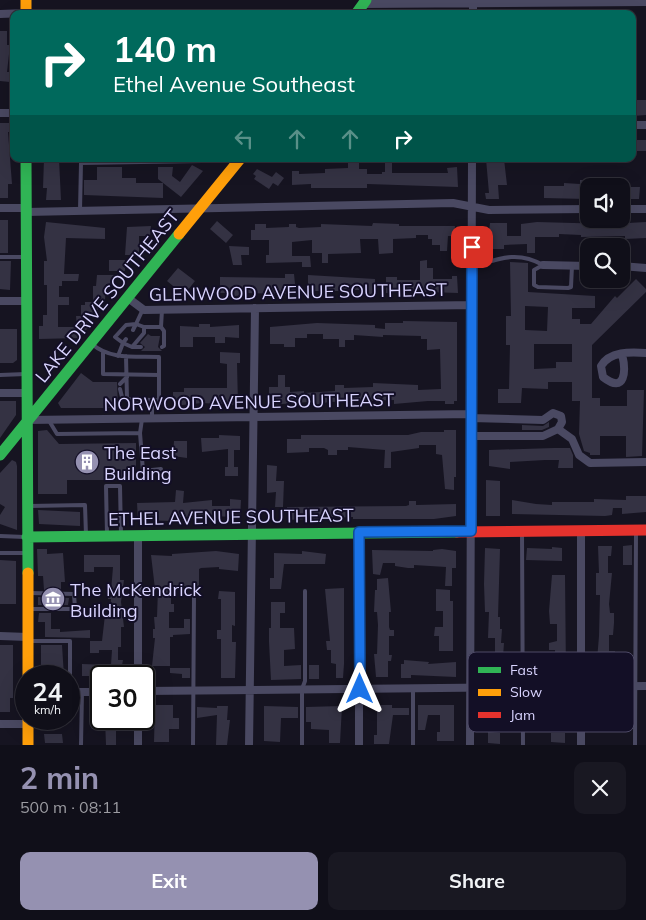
<!DOCTYPE html>
<html lang="en">
<head>
<meta charset="utf-8">
<style>
	:root { --surface:#100f19; --page:#191822; --text:#f1f3f6; --muted:#9c9ca2; --line:#302f38; --accent:#9591b1 }
	body { margin:0; font-family:Mulish,sans-serif; background:var(--page); color:var(--text); height:100vh; display:flex; flex-direction:column; font-size:19px; white-space:nowrap }
	* { box-sizing:border-box; margin:0 }
	p { font-size:16px; color:var(--muted) }
	.icon { flex:none; width:28px; height:28px; fill:none; stroke:currentColor; stroke-width:2; stroke-linecap:round; stroke-linejoin:round }
	.map { position:relative; height:745px; overflow:hidden }
	.details { display:flex; flex-direction:column; background:var(--surface); flex:1 }
	.details>* { flex:none }
	.banner { position:absolute; left:10px; top:10px; width:626px; height:152px; border-radius:10px; box-shadow:0 5px 20px #0002,0 0 0 1px var(--line); background:#00695c; color:#fff; overflow:hidden }
	.controls { position:absolute; left:580px; top:178px; display:grid; gap:10px }
	.controls a { display:grid; place-items:center; width:50px; height:50px; border-radius:10px; background:var(--surface); box-shadow:0 5px 20px #0002,0 0 0 1px var(--line); font-size:25px }
	.speed { position:absolute; left:15px; top:665px; display:flex; gap:10px; font-size:25px; font-weight:700; text-align:center }
	.speed>* { display:grid; place-content:center; width:65px; height:65px; border-radius:50%; background:var(--surface); box-shadow:0 5px 20px #0002,0 0 0 1px var(--line); line-height:1 }
	.speed small { font-size:12px; font-weight:400 }
	.speed .limit { border:2px solid #111; border-radius:8px; background:#fff; color:#111 }
	.pin { position:absolute; display:grid; place-items:center; width:42px; height:42px; color:#fff; margin:-21px; border-radius:10px; box-shadow:0 2px 8px #0006 }
	.me { position:absolute; width:55px; margin:-28px; rotate:0deg; stroke-linejoin:round; filter:drop-shadow(0 0 4px #0008) }
	.turn { display:flex; align-items:center; gap:18px; height:105px; padding:0 20px; font-size:22px }
	.turn .icon { width:65px; height:65px; stroke-width:2.5 }
	.turn b { display:block; font-size:35px; line-height:42px }
	.lanes { display:flex; align-items:center; height:48px; padding:0 20px; background:#0003; justify-content:center; gap:25px; direction:ltr }
	.lanes .off { opacity:.35 }
	.round { display:grid; place-items:center; flex:none; width:52px; height:52px; border-radius:10px; background:var(--page) }
	.head { display:flex; align-items:center; justify-content:space-between; height:85px; padding:0 20px }
	h1 { font-size:30px; font-weight:700; line-height:38px; color:var(--accent) }
	.cta { display:flex; gap:10px; margin-top:auto; padding:10px 20px }
	.cta a { flex:1; height:58px; border-radius:10px; background:var(--accent); color:#fff; font-size:20px; font-weight:700; line-height:58px; text-align:center }
	.cta a+a { background:var(--page); color:var(--text) }
	.map>svg:first-child { display:block }
	.building { fill:#343243; fill-rule:evenodd }
	.lines { fill:none; stroke-linecap:round; stroke-linejoin:round }
	.lane { stroke:#4a4962; stroke-width:4 }
	.street { stroke:#4a4962; stroke-width:8 }
	.fast { stroke:#30b455; stroke-width:11 }
	.slow { stroke:#ff9f0a; stroke-width:11 }
	.jam { stroke:#e5322d; stroke-width:11 }
	.route-casing { stroke:#114b97; stroke-width:12 }
	.route { stroke:#1a73e8; stroke-width:9 }
	.labels { text-anchor:middle; dominant-baseline:central; stroke-width:4; stroke-linejoin:round; paint-order:stroke }
	.street-label { font-size:18px; fill:#d9d4ff; stroke:#130f26 }
	.poi-label { font-size:18px; fill:#d9d4ff; stroke:#130f26; text-anchor:start }
	.key { fill:#130f26; stroke:#4e4a67; stroke-width:1 }
	.key-label { font-size:14px; fill:#d9d4ff }
</style>
</head>
<body>
<div class="map">
<svg width="646" height="745" viewBox="0 0 646 745">
	<rect width="100%" height="100%" fill="#161421"/>
	<path class="building" d="M0,31H7V45H10L7,72H11L10,82L0,81Z
		M632,100H646V115L632,116Z
		M0,123H11V132H8L12,184H8V198H0Z
		M632,140H646V151H632Z
		M44,159H59L61,200H46L47,188H43Z
		M348,159H359V169H367V174H382V172H385V159H392V173H448L447,168L457,167L458,187L367,184V188H311V184L292,185V171H299V174L325,173V169L348,168Z
		M486,159H504L507,185H498L499,199H486L485,193H489Z
		M192,165L203,171L181,197L158,179V167H173L172,176L180,182Z
		M97,167H122V178H136V183H163V198L84,195V180H97Z
		M257,169L272,177L276,172L284,178L278,186L273,183L269,189L254,179L256,176L253,174Z
		M580,180H586V199L544,198V186H564V183L580,184Z
		M629,187H640L639,199H629Z
		M0,220H8V253H0Z
		M217,221L233,235L226,243L210,229Z
		M46,222L105,228V239L66,238L64,274H79L78,281H62V286H59V297H69V305H58V327H77L76,316H81V305H85V302H93V286H96L97,275H114V284H106L105,300H98V310H95V313H89L90,325L80,338L39,339V326H43V315H47V285H44V261H47L44,237Z
		M537,222L610,224L646,222V238L625,239V236L581,237V235L559,234V237H535V253H527V244L504,245V249H487L490,223H507V236H521V224Z
		M373,223L399,224V226H455L454,236H448L447,251H440V245H432V239H428V235H416V238L393,239V253L379,254L378,239H360L361,253L328,254V263H322V253H312V240L292,242V256H310L311,267H302V262L266,263V255H269V240H251V230H255V224H266V228L289,227V224H296V227L299,228L321,227V224L372,226Z
		M151,226L150,236H139V255H125L127,227Z
		M229,246L249,247V255H241L242,265H233Z
		M109,260H125V271H109Z
		M427,260V268H433V279H452V276H457L458,293L397,291V293H386V277H397V280H420V261Z
		M0,261H11L10,290L0,289Z
		M510,262L528,263V292L595,296V308H572V319H580V324H591L615,296L617,298L636,279L646,289V292L592,345V398H600V406H627V390H644L642,456L626,457V436H600V455H590V453L584,451L579,434L580,401H572V382H548V389L522,388L521,403H498V389H509L510,345H506V316H511ZM525,306L548,307L547,331L525,330ZM534,344H572V362H556V368L534,369Z
		M178,268L195,281L184,295L167,281Z
		M285,274H294L296,294L244,293V295L234,296V293H220V277L285,278Z
		M308,275L375,279V294H369V290H352V293H343V291H308Z
		M403,321L457,322V401H454V404H445V401H428L394,404V400L328,402L317,405H309V402L269,405V387H278V375H285V387H290V392L304,391V393L335,391V385H344V388L373,387V383L418,385V390L441,389L440,349L427,350V339H421V336L383,335V337L354,335V340H345V347H339V339H323V334H307V338H295V347H284V344H270V327L317,323L375,325V328L385,329V323H403Z
		M199,324H210V327L239,325V338L225,337V343H215V337H193V347H180V326L199,327Z
		M0,329H17V360L13,363H0Z
		M148,334L151,336H160L158,347L162,351H141L145,347L140,343Z
		M220,352L240,353V363H237L238,405L202,403L173,406V392H184V388H227V364L220,363Z
		M81,373L93,382H117L118,408H61L58,403Z
		M0,401H16V415L0,438Z
		M549,422V427L542,430H522V425L543,426Z
		M47,430L59,444L136,443V480H67V494H38V431Z
		M444,430H456V477H454V490L445,489L442,455L436,454V445H419V448L391,452V468H384L385,450L348,447V450H337V455H328V450L324,448H309V452L287,453V439H301V435H408L421,432H444Z
		M219,435L240,436V450H234V467H238V476H225V467H228V449L202,452L201,438H219Z
		M174,441H187V458L173,456Z
		M554,448H570L573,455V468H558L559,460H545L510,462V469L489,466V450Z
		M12,460L16,462L17,466V530L0,524V515L5,507L0,504V473Z
		M267,465L277,466L276,481H284L283,507H275L276,492L267,493Z
		M486,480L500,481V516H486Z
		M176,490L184,491L183,503L212,500V506H230V499L241,500L240,519H234L235,517L212,516V520L191,517H174V521L138,520L137,503L175,502Z
		M626,496H646V512L622,514V508H613L612,515L605,516L512,514V500L536,504L552,505V502H594V499L626,500Z
		M409,501H416V505L456,504V516L434,519H353V517L287,520V507L406,506L409,505Z
		M38,510L80,512V526L39,524Z
		M632,545V565H623V546Z
		M598,546H612L611,556H608V573H612L609,604L610,613H614V623L613,635H609V651H615V661L614,673H605V676H599V672H596L599,636L600,595H596V573H599Z
		M552,547L562,548V561L526,560L527,548L552,549Z
		M485,548L500,549L498,617H500V629H502L501,643H504L503,657L519,658V676H484V660H495V638H488L489,612H485L484,584Z
		M37,549H47V554L63,553L65,582H61V590H44L43,576H38Z
		M442,549L456,551V568H452V586H445L446,567L414,565V568H408L395,566V563H383L380,575L373,574L372,550L433,551V550Z
		M216,551L239,554L238,571L219,569V567L201,568L199,569V590H192V586H171V604H174V612H169V628H184V619H190V634L173,635V637H170V666H152L155,638H153V629H155L154,617H157L158,589H155L151,555L172,556V554Z
		M302,551L326,554L325,564H284L281,589H270V578H274V553L302,554Z
		M84,555H120V580H124L121,602L124,627H121V647H118V660H123L120,676H82V664L111,665L112,650H99V653H90V641H102L105,615H110L111,599H108V590L111,591L113,567H94V572H84Z
		M0,560L16,561V604H0Z
		M552,575H565L566,674L526,676L528,657H534V662H555V650H549V643L557,641V624H550L549,611Z
		M388,578L391,612H389V627L390,630H394V636H389V655H392L391,661H388V677H376L374,654H377L378,625L377,612H374L375,590H377V579Z
		M344,588V664L343,678H336V664L331,663V650H327L326,641H330L325,589Z
		M436,589L450,590V601H453V651H439V636H434L435,627H443V611H436Z
		M219,591L235,592V626L232,625V642H236L235,678H221V639H217V630H221V599H218Z
		M38,597L69,598L68,605H38Z
		M271,602H285V613H280V628H294L295,649L284,650V666L301,665V679L271,680L269,642V628H271Z
		M39,613H51V629H60V632L90,630V638L45,637V622H38Z
		M0,645H13V698H10V712H0Z
		M41,645H62L64,676H41Z
		M404,660L429,662L428,664L456,662V677L411,675V678H401V664H404Z
		M309,665H319V679H309Z
		M170,668H190V678H182V674L170,673Z
		M155,705H173V718H179V729H169V742H154Z
		M377,705H392V708H409V715H393L389,744H374V735H377Z
		M418,705H454V741H437V732H440V715H428L425,730H418Z
		M217,706H228L227,720H230L227,745H216L217,715L197,718V707L217,708Z
		M264,706L298,707V718H281L280,742L264,741Z
		M342,706L340,743H329V730L311,729V722H306V707Z
		M105,719H116V745H106Z
		M488,732L500,733V744L488,743Z
		M551,733H565V743L551,742Z
		M44,734H62L63,743H45Z"/>
	<g class="lines">
		<path class="lane" d="M80,210L81,163L202,161V159
			M0,257H25
			M472,267C498,259 517,250 543,265L534,270V285L538,287L568,288L571,287L572,266
			M144,327H161
			M126,339L123,343L132,347L144,333V327L136,324L133,330
			M92,344C110,360 136,356 159,357V400H152V418
			M132,347H141
			M162,347L164,346V331L161,327L162,310
			M103,352V374L159,375
			M118,356L123,343L115,337L126,325L136,324L143,309
			M126,356L127,399L152,400
			M0,375L26,374
			M120,384L127,377
			M120,389L122,397L127,399
			M48,419L57,434L140,433
			M142,419L140,433L143,471L161,469
			M29,506L85,505L86,535
			M522,532L523,745
			M107,534L106,486H120L121,535
			M0,536L25,537
			M0,553H25
			M29,609H75L74,594L30,593
			M30,641H70V692
			M413,688V745
			M81,745L82,692
			M193,745L194,595
			M302,745V689L305,681V591
			M635,745L636,532"/>
		<path class="street" d="M363,4L646,2
			M0,14L26,13
			M473,14V0
			M0,113H14
			M632,125H646
			M0,208H26
			M621,209H646
			M26,212L453,203L489,210L589,209
			M543,265L589,266
			M621,266L646,268
			M128,298L144,310L473,305
			M0,301H28
			M622,354C626,370 626,395 603,377L601,366C610,351 630,352 646,353
			M0,393H28
			M471,418L543,420L553,413L561,416L562,422L558,429L543,436H471
			M28,420L471,414
			M558,429L572,439L579,455L590,463L646,462
			M581,531V745
			M0,636L28,637
			M138,676V535
			M144,691L646,686
			M69,692H101
			M0,724H28
			M138,745V719
			M249,745L255,308
			M359,745V532
			M470,745L472,159"/>
		<path class="fast" d="M356,14L366,0
			M26,159L28,573
			M0,455L179,234
			M27,537L457,532"/>
		<path class="slow" d="M26,0V14
			M179,234L240,159
			M28,573V676
			M28,719V745"/>
		<path class="jam" d="M457,532L646,530"/>
	</g>
	<g class="lines">
		<g class="route-casing">
			<path id="route" d="M360,689L359,532L471,531L472,247"/>
		</g>
		<use href="#route" class="route"/>
	</g>
	<defs>
		<g id="building-disc" transform="scale(1.25)"><circle r="9.5" fill="#9591b1" stroke="#130f26"/><path d="M-4-6H4V6H1V3H-1V6H-4ZM-2.5-4.3h1.7v1.8h-1.7ZM.8-4.3h1.7v1.8H.8ZM-2.5-1h1.7V.8h-1.7ZM.8-1h1.7V.8H.8Z" fill="#fff"/></g>
		<g id="museum-disc" transform="scale(1.25)"><circle r="9.5" fill="#9591b1" stroke="#130f26"/><path d="M0-6L6-3V-2H-6V-3ZM-5-1h2V3h-2ZM-1-1h2V3h-2ZM3-1h2V3H3ZM-6 4H6V6H-6Z" fill="#fff"/></g>
	</defs>
	<g fill-rule="evenodd">
		<use href="#building-disc" x="87" y="462"/>
		<use href="#museum-disc" x="53" y="599"/>
	</g>
	<g class="labels">
		<g class="street-label">
			<text transform="translate(298 292) rotate(-1)">GLENWOOD AVENUE SOUTHEAST</text>
			<text transform="translate(107 296) rotate(-51)">LAKE DRIVE SOUTHEAST</text>
			<text transform="translate(249 402) rotate(-1)">NORWOOD AVENUE SOUTHEAST</text>
			<text transform="translate(231 517) rotate(-1)">ETHEL AVENUE SOUTHEAST</text>
		</g>
		<g class="poi-label">
			<text x="104" y="452">The East<tspan x="104" dy="21">Building</tspan></text>
			<text x="70" y="589">The McKendrick<tspan x="70" dy="21">Building</tspan></text>
		</g>
	</g>
	<rect x="468" y="652" width="166" height="80" rx="8" class="key"/>
	<rect x="478" y="667" width="23" height="6" fill="#30b455"/>
	<rect x="478" y="689" width="23" height="7" fill="#ff9f0a"/>
	<rect x="478" y="712" width="23" height="6" fill="#e5322d"/>
	<g class="key-label">
		<text x="510" y="675">Fast</text>
		<text x="510" y="697">Slow</text>
		<text x="510" y="720">Jam</text>
	</g>
</svg>
<div class="controls">
<a><svg class="icon" aria-label="sound" viewBox="0 0 24 24"><path d="M4 9h4l5-4v14l-5-4H4zM17 9q2 3 0 6"/></svg></a>
<a><svg class="icon" aria-label="search" viewBox="0 0 24 24"><circle cx="10" cy="10" r="6"/><path d="M15 15l6 6"/></svg></a>
</div>
<div class="speed"><div>24<small>km/h</small></div><div class="limit">30</div></div>
<div class="pin" style="left:472px;top:247px;background:#d93025"><svg class="icon" aria-label="arrive" viewBox="0 0 24 24"><path d="M6 21V4h12l-3 4 3 4H6"/></svg></div>
<svg class="me" style="left:360px;top:689px" viewBox="-20 -20 40 40"><path d="M0-17L14 15 0 8-14 15z" fill="#1a73e8" stroke="#fff" stroke-width="4"/></svg>
<div class="banner">
<div class="turn"><svg class="icon" aria-label="right" viewBox="0 0 24 24"><path d="M7 20v-9h11M14 6l5 5-5 5"/></svg><div><b>140 m</b>Ethel Avenue Southeast</div></div>
<div class="lanes"><svg class="icon off" aria-label="left" viewBox="0 0 24 24"><path d="M17 20v-9H6M10 6l-5 5 5 5"/></svg><svg class="icon off" aria-label="ahead" viewBox="0 0 24 24"><path d="M12 20V5M6 11l6-6 6 6"/></svg><svg class="icon off" aria-label="ahead" viewBox="0 0 24 24"><path d="M12 20V5M6 11l6-6 6 6"/></svg><svg class="icon" aria-label="right" viewBox="0 0 24 24"><path d="M7 20v-9h11M14 6l5 5-5 5"/></svg></div>
</div>
</div>
<section class="details">
<div class="head"><div><h1>2 min</h1><p>500 m · 08:11</p></div><a class="round"><svg class="icon" aria-label="close" viewBox="0 0 24 24"><path d="M6 6l12 12M18 6L6 18"/></svg></a></div>
<div class="cta"><a>Exit</a><a>Share</a></div>
</section>
</body>
</html>
